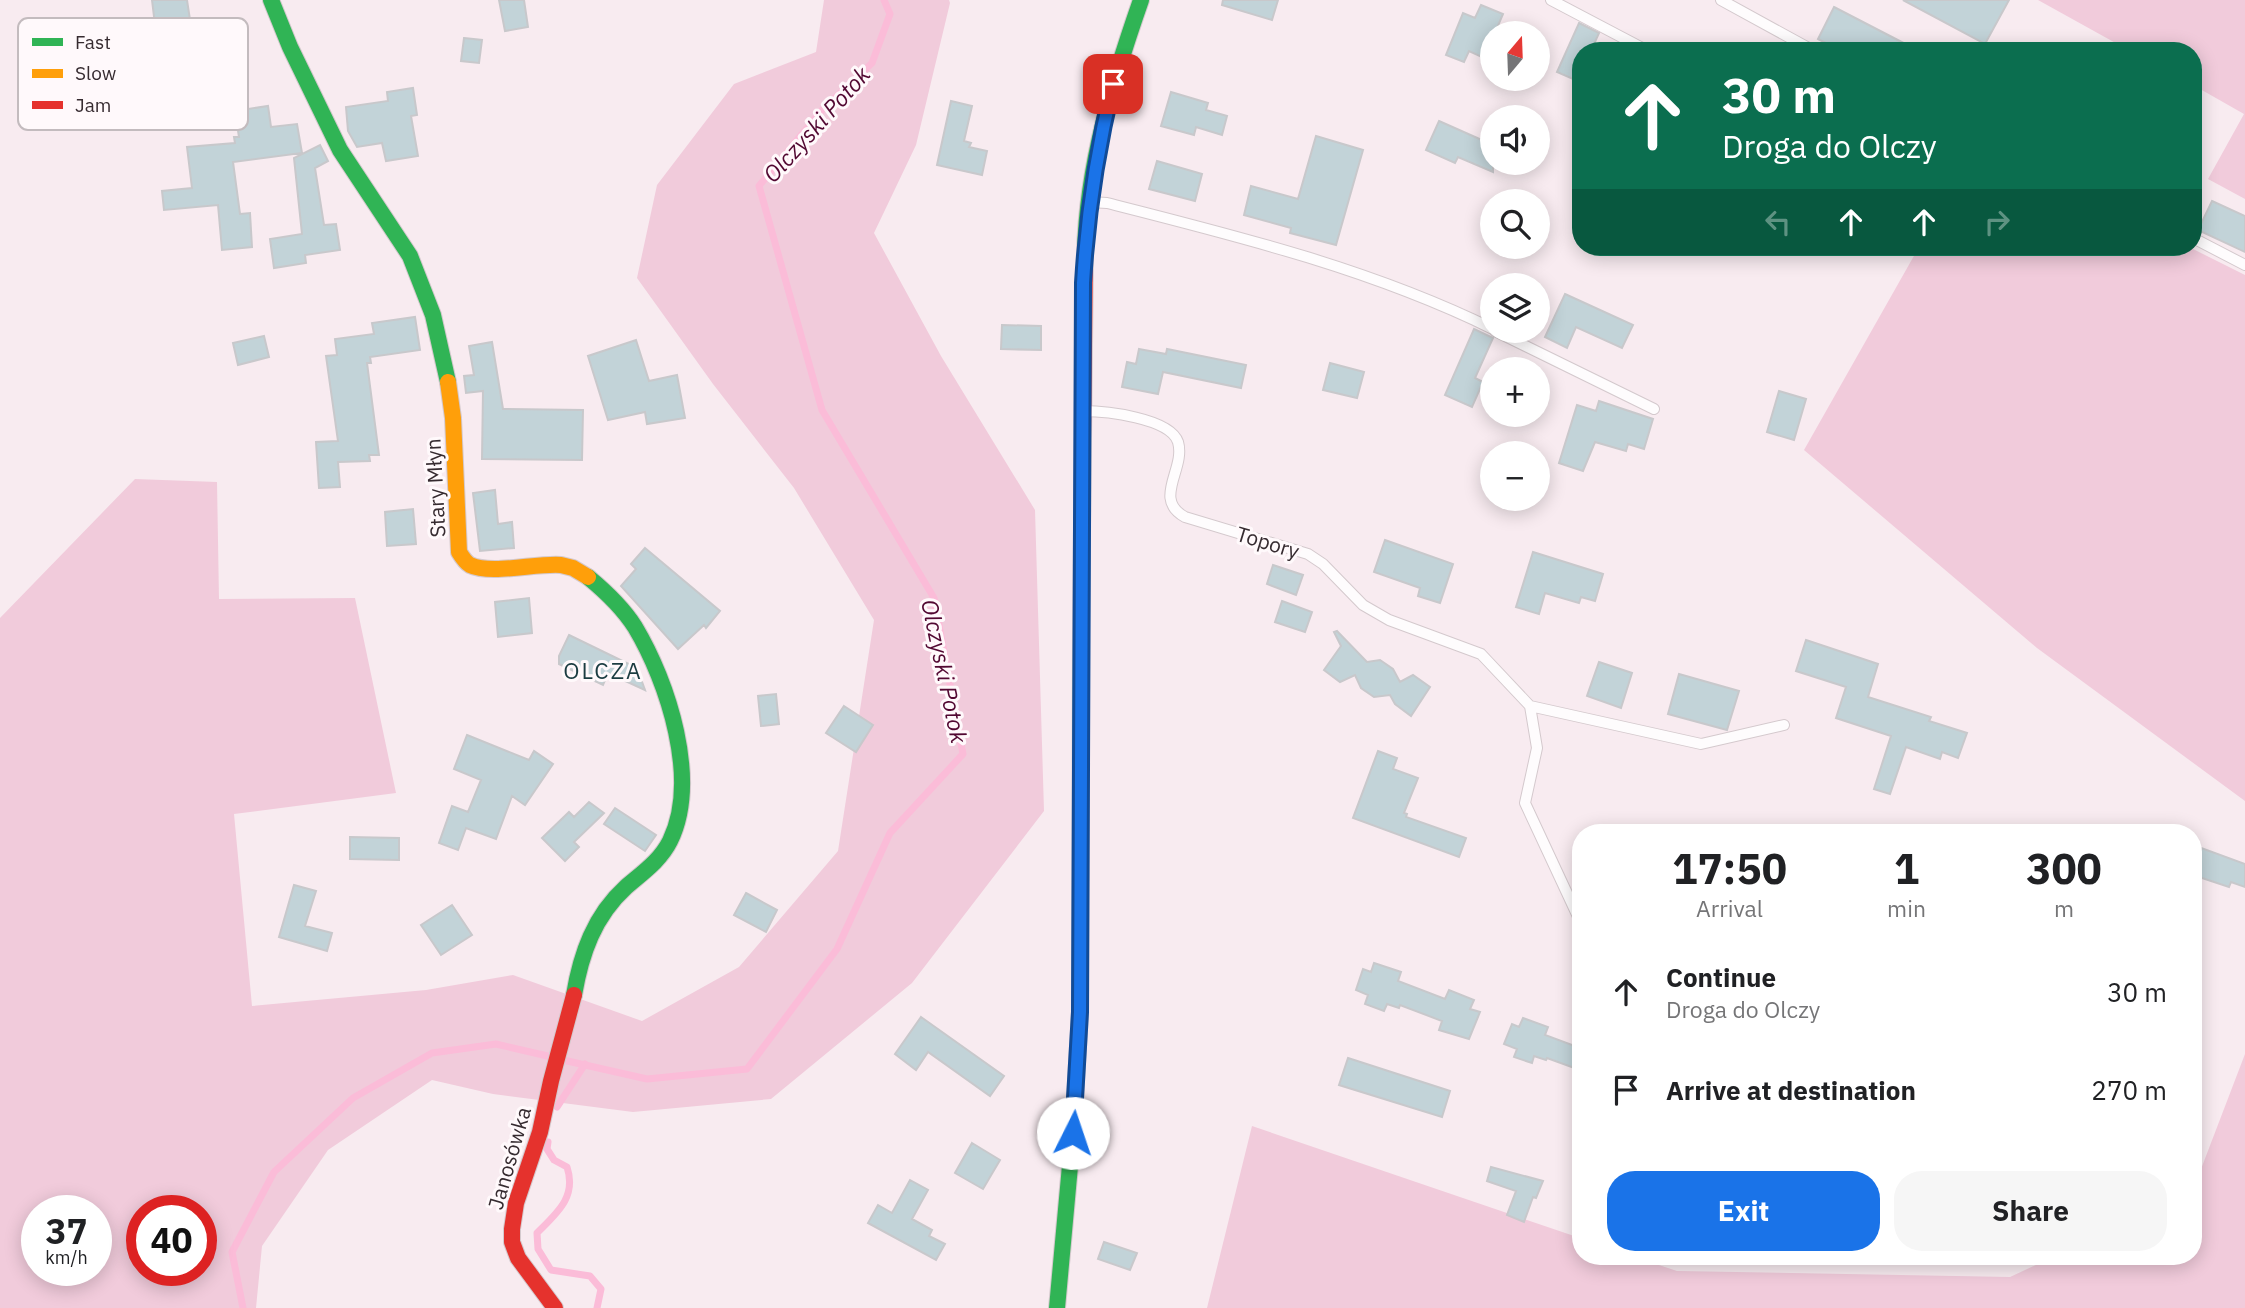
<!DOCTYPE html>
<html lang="en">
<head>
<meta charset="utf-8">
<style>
	:root { --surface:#fff; --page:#f6f6f6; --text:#202124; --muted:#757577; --accent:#1a73e8 }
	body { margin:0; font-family:"IBM Plex Sans",sans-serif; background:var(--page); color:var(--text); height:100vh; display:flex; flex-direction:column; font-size:26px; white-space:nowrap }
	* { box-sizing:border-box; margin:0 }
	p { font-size:23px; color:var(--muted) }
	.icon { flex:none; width:38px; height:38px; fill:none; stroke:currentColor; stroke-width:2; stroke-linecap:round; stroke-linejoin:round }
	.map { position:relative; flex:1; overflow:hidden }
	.panel { position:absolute; left:1572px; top:824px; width:630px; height:441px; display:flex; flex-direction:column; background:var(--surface); border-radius:28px; box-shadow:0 4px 18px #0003 }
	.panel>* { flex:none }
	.guide { position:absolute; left:1572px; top:42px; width:630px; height:214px; border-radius:28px; box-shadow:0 4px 18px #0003; background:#0b6e4f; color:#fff; overflow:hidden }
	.needle { width:46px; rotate:19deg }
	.controls { position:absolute; left:1480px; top:21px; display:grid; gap:14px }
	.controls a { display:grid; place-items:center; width:70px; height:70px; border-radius:50%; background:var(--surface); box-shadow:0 4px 18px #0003; font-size:35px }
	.speed { position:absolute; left:21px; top:1195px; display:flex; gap:14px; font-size:35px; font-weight:700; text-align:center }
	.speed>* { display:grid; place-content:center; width:91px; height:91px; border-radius:50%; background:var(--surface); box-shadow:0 4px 18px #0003; line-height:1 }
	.speed small { font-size:18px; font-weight:400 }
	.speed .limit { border:10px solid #d22; background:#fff; color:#111 }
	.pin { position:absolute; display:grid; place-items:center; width:60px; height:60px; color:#fff; margin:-30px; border-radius:14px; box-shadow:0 4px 10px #0006 }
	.me { position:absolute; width:77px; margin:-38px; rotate:4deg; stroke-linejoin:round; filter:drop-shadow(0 0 5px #0008) }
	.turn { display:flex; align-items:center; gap:24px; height:147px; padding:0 35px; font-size:32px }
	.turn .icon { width:91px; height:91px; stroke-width:2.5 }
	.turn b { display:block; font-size:49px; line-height:60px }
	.lanes { display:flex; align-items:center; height:66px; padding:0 35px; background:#0003; justify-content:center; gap:35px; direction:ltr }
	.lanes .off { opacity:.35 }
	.eta { display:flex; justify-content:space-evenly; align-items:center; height:119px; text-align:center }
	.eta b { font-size:42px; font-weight:700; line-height:49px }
	.primary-button { display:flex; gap:14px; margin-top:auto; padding:14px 35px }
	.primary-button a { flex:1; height:80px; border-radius:28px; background:var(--accent); color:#fff; font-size:28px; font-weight:700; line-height:80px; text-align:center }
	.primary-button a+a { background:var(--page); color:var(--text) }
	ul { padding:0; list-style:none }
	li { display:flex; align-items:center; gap:21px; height:98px; padding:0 35px }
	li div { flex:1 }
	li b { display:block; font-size:26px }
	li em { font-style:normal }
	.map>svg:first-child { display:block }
	.green { fill:#f1cbdb; fill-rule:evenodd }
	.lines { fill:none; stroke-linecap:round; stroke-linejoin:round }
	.stream { stroke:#fbbcd8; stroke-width:7 }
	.building { fill:#c2d3d8; stroke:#c8c8cb; stroke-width:2 }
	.lane-casing { stroke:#d4c9cd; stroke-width:12 }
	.fast-casing { stroke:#d4c9cd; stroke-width:18 }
	.slow-casing { stroke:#d4c9cd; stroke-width:18 }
	.jam-casing { stroke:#d4c9cd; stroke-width:18 }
	.lane { stroke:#fefcfd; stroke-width:10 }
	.fast { stroke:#30b455; stroke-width:16 }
	.slow { stroke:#ff9f0a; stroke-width:16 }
	.jam { stroke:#e5322d; stroke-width:16 }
	.route-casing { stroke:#114b97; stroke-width:18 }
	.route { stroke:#1a73e8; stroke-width:12 }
	.labels { text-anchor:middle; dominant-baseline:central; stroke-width:6; stroke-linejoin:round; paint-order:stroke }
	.street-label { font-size:21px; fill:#362b30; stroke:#fff9fb }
	.water-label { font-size:23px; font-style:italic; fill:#520832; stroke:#fff9fb }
	.neighbourhood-label { font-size:23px; letter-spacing:2px; fill:#1b3c41; stroke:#fff9fb }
	.key { fill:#fff9fb; stroke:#c3bbbe; stroke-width:2 }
	.key-label { font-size:19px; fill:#362b30 }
</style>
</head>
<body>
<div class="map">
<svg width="2245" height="1308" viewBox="0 0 2245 1308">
	<rect width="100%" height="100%" fill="#f8ebf0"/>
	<path class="green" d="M824,0H949L950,3L916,145L874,233L941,356L1035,510L1044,811L912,983L771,1099L633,1112L493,1094L432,1080L328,1150L262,1246L256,1308H0V618L135,479L217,482L219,599L355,598L396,793L234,814L252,1006L426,990L513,975L642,1021L739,967L838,851L874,620L794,488L713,384L637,278L657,185L734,84L816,52ZM37,1211H96V1270H37ZM142,1211H201V1270H142Z
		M2038,0H2245V199L2208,179L2244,114L2193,85V51H2130Z
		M1919,247H2189L2245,275V801L2037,648L1804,450Z
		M2245,1054V1308H1207L1252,1126L1580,1238V1256L1635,1257L1677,1271L2010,1277L2053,1257L2193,1256V1190Z"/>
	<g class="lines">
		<path class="stream" d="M563,1060L647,1079L747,1069L837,949L890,833L963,754L934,598L822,410L759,186L822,110L872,63L890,14L884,0
			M557,1107L585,1064
			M548,1142L547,1149L554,1160L567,1167C577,1197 557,1213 537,1233L538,1249L551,1270L590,1276L601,1289L597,1308
			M243,1308L232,1252L274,1172L353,1098L432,1053L496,1044L552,1057"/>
	</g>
	<path class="building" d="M152,0H187L192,33L186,34L195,95L128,105L121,64L159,58Z
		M499,0H524L528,27L505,31Z
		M1223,0H1278L1272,20L1222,5Z
		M1903,0H2009L1985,44Z
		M1481,5L1503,14L1484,58L1469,51L1464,62L1446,55L1463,13L1475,18Z
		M1834,7L1919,51H1841L1818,39Z
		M1579,23L1599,33L1591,51H1580V82L1557,72Z
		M464,38L482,40L479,63L461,61Z
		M413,88L417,115L411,116L418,156L386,161L382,143L357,147L348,131L346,107L388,101L387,92Z
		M1171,92L1208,103L1206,110L1227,116L1222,135L1196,127L1194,135L1161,126Z
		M951,101L972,106L964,141L971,143L969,147L987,151L982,175L937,165Z
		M268,106L271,127L297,124L302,153L233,162L240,214L250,213L252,247L222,250L218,205L164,210L162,191L192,188L187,147L235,143L234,137H239L235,111Z
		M1439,121L1493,145V172L1458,157L1455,163L1426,150Z
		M1316,136L1363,150L1336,245L1290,233L1291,228L1244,215L1251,186L1298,199Z
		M320,145L328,161L315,168L324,225L336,224L340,250L305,255L306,263L274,268L270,239L302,234L294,158Z
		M1157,161L1202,174L1195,201L1149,189Z
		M2212,201L2245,216V252L2198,230Z
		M1565,294L1633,325L1622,348L1576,327L1567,348L1545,337Z
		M415,317L420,350L370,357L371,363H367L379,455H369L370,461L338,462L340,487L319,488L316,442L338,441L326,356L337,355L335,339L374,334L372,323Z
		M1002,325L1041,326V350L1001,349Z
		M1474,329L1493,338L1475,378L1483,382L1472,407L1445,395Z
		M264,336L269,357L238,365L233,343Z
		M636,340L649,381L677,375L685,418L647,424L645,412L608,420L588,356Z
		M492,342L503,409L583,410L582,460L482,459L483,391L466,393L464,376L474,375L469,346Z
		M1139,349L1166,354L1167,349L1246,365L1241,388L1163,372L1158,394L1122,387L1127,362L1136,364Z
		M1330,363L1364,372L1357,398L1323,390Z
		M1779,391L1806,399L1794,440L1767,432Z
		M1599,401L1653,419L1644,449L1628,444L1626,451L1595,442L1583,471L1559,463L1577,405L1596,411Z
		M495,490L498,524L512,522L514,548L480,551L473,493Z
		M413,509L416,544L387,546L385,512Z
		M1385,540L1453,564L1440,603L1418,596L1420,588L1374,572Z
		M645,548L720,611L706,628L704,625L678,649L621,586L636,569L631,564Z
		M1533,552L1603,574L1595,601L1581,597L1579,603L1545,593L1539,614L1516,607Z
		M1273,565L1303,575L1296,595L1267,584Z
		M529,598L532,633L498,637L495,602Z
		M1282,601L1312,612L1305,632L1275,622Z
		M1337,631L1367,662L1380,660L1393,669L1400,682L1413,675L1430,687L1411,716L1395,704L1390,695L1374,697L1361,688L1355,675L1340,682L1324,670L1341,646L1334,632Z
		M569,635L637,668L645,690L608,673L603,685L559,664V656Z
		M1806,640L1878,664L1868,697L1931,717L1929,721L1967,733L1958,758L1942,752L1940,759L1906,747L1890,794L1874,789L1891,736L1836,718L1846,687L1796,671Z
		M1599,662L1632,673L1621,708L1587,696Z
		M1679,674L1739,691L1727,730L1668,714Z
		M776,694L779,724L761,726L758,696Z
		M844,706L873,725L856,752L826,733Z
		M467,735L529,760L534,751L553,764L525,805L512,796L496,839L466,828L458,850L439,843L452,806L468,812L481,780L454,769Z
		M1378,751L1397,758L1393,769L1418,778L1404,813L1407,814L1406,817L1466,838L1459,857L1353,818Z
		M589,802L604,813L574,842L579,847L565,861L542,838L569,812L574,817Z
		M615,808L656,835L645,851L604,824Z
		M350,837L399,838V860L350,859Z
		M2193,845L2245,864V887L2231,882L2229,887L2193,875Z
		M294,885L316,891L305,926L332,933L327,951L279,937Z
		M746,893L777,910L766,932L734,915Z
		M452,905L472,935L441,955L421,925Z
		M1374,963L1401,972L1398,981L1445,999L1449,990L1474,1000L1470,1009L1480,1012L1469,1039L1439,1030L1442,1021L1400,1005L1399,1008L1387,1004L1384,1011L1365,1004L1368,995L1356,990L1363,969L1371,972Z
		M921,1017L1004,1076L990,1096L928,1052L916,1070L895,1054Z
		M1523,1018L1548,1027L1545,1035L1580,1048V1070L1547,1058L1546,1060L1534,1056L1532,1063L1514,1057L1517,1049L1504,1044L1512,1024L1519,1027Z
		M1348,1058L1450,1091L1442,1117L1339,1085Z
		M972,1143L1000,1160L983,1189L955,1173Z
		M1491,1167L1543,1181L1536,1198L1533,1197L1524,1222L1507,1215L1516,1191L1487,1181Z
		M910,1180L928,1190L912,1219L932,1230L929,1236L945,1244L936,1260L868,1223L878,1205L892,1213Z
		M1104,1242L1137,1253L1130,1270L1098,1259Z"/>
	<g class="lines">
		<g class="lane-casing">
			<path id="lane" d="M1551,0L1648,51
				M1721,0L1814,51
				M1090,202L1107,203C1237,236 1371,269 1493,329
				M2193,238L2245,265
				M1495,331L1654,409
				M1083,411C1105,411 1170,418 1178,442C1186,469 1152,499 1185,517L1308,554L1323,564L1363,605L1389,620L1481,654L1530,706L1537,748L1525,803L1580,921
				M1530,706L1701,744L1784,725
				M1977,1256L1980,1258"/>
		</g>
		<g class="fast-casing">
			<path id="fast" d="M271,0L290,47L340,150L410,256L433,315L448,382
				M1085,252C1087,166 1113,80 1141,0
				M574,995C581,954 594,916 626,887C642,873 660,861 670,841C700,780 668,682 635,627C623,608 605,591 588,577
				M1057,1308L1073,1133L1080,1012L1081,625"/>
		</g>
		<g class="slow-casing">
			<path id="slow" d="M448,382L453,418L459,552C462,557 465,562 470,565C491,575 536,563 561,565L573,568L588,577"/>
		</g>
		<g class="jam-casing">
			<path id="jam" d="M1081,625L1085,252
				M555,1308L518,1258L512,1242V1229L516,1203L540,1132L551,1081L574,995"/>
		</g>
		<use href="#lane" class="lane"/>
		<use href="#fast" class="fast"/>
		<use href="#slow" class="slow"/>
		<use href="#jam" class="jam"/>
	</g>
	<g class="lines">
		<g class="route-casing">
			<path id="route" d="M1073,1133L1080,1012L1083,283C1087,216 1097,150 1113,84"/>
		</g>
		<use href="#route" class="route"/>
	</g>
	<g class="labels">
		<g class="street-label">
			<text transform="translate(435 488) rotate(-93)">Stary Młyn</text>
			<text transform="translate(1268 542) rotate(17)">Topory</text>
			<text transform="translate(509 1158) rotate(-74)">Janosówka</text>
		</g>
		<g class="water-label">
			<text transform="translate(816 124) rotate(-48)">Olczyski Potok</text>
			<text transform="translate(945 671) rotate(78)">Olczyski Potok</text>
		</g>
		<g class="neighbourhood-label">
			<text x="603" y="670">OLCZA</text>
		</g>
	</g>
	<rect x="18" y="18" width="230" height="112" rx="10" class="key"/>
	<rect x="32" y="38" width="31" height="8" fill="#30b455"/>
	<rect x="32" y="69" width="31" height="9" fill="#ff9f0a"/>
	<rect x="32" y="101" width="31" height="8" fill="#e5322d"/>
	<g class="key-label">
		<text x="75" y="49">Fast</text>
		<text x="75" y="80">Slow</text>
		<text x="75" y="112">Jam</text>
	</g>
</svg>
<div class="controls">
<a><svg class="needle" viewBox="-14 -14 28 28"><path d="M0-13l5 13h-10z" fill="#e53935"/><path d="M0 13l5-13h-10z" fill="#757577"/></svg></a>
<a><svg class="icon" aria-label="sound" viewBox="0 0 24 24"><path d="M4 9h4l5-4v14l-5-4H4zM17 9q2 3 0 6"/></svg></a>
<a><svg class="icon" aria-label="search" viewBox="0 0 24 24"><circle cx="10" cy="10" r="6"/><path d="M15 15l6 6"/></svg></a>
<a><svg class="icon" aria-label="layers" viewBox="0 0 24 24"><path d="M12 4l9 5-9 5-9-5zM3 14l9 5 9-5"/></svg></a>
<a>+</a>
<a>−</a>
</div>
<div class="speed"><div>37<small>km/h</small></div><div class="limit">40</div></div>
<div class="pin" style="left:1113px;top:84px;background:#d93025"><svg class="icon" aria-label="arrive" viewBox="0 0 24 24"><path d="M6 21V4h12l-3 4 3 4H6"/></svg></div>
<svg class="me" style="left:1073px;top:1133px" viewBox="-20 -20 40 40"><circle r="19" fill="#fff"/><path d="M0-13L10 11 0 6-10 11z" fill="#1a73e8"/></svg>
<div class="guide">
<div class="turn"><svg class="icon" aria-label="ahead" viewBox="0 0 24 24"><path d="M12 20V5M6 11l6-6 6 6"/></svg><div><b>30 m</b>Droga do Olczy</div></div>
<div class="lanes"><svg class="icon off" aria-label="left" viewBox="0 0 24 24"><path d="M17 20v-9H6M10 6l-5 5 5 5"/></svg><svg class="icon" aria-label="ahead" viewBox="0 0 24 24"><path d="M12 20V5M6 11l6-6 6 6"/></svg><svg class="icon" aria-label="ahead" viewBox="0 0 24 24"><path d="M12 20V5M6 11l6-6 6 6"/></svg><svg class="icon off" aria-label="right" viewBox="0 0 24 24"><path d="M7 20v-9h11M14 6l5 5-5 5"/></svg></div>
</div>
<section class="panel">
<div class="eta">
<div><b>17:50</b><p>Arrival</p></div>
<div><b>1</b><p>min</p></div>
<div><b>300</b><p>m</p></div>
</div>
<ul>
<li><svg class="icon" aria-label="ahead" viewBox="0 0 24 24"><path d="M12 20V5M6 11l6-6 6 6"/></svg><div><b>Continue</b><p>Droga do Olczy</p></div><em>30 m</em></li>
<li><svg class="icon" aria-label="arrive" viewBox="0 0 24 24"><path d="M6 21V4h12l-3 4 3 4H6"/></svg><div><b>Arrive at destination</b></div><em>270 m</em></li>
</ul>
<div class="primary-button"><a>Exit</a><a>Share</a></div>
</section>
</div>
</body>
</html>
